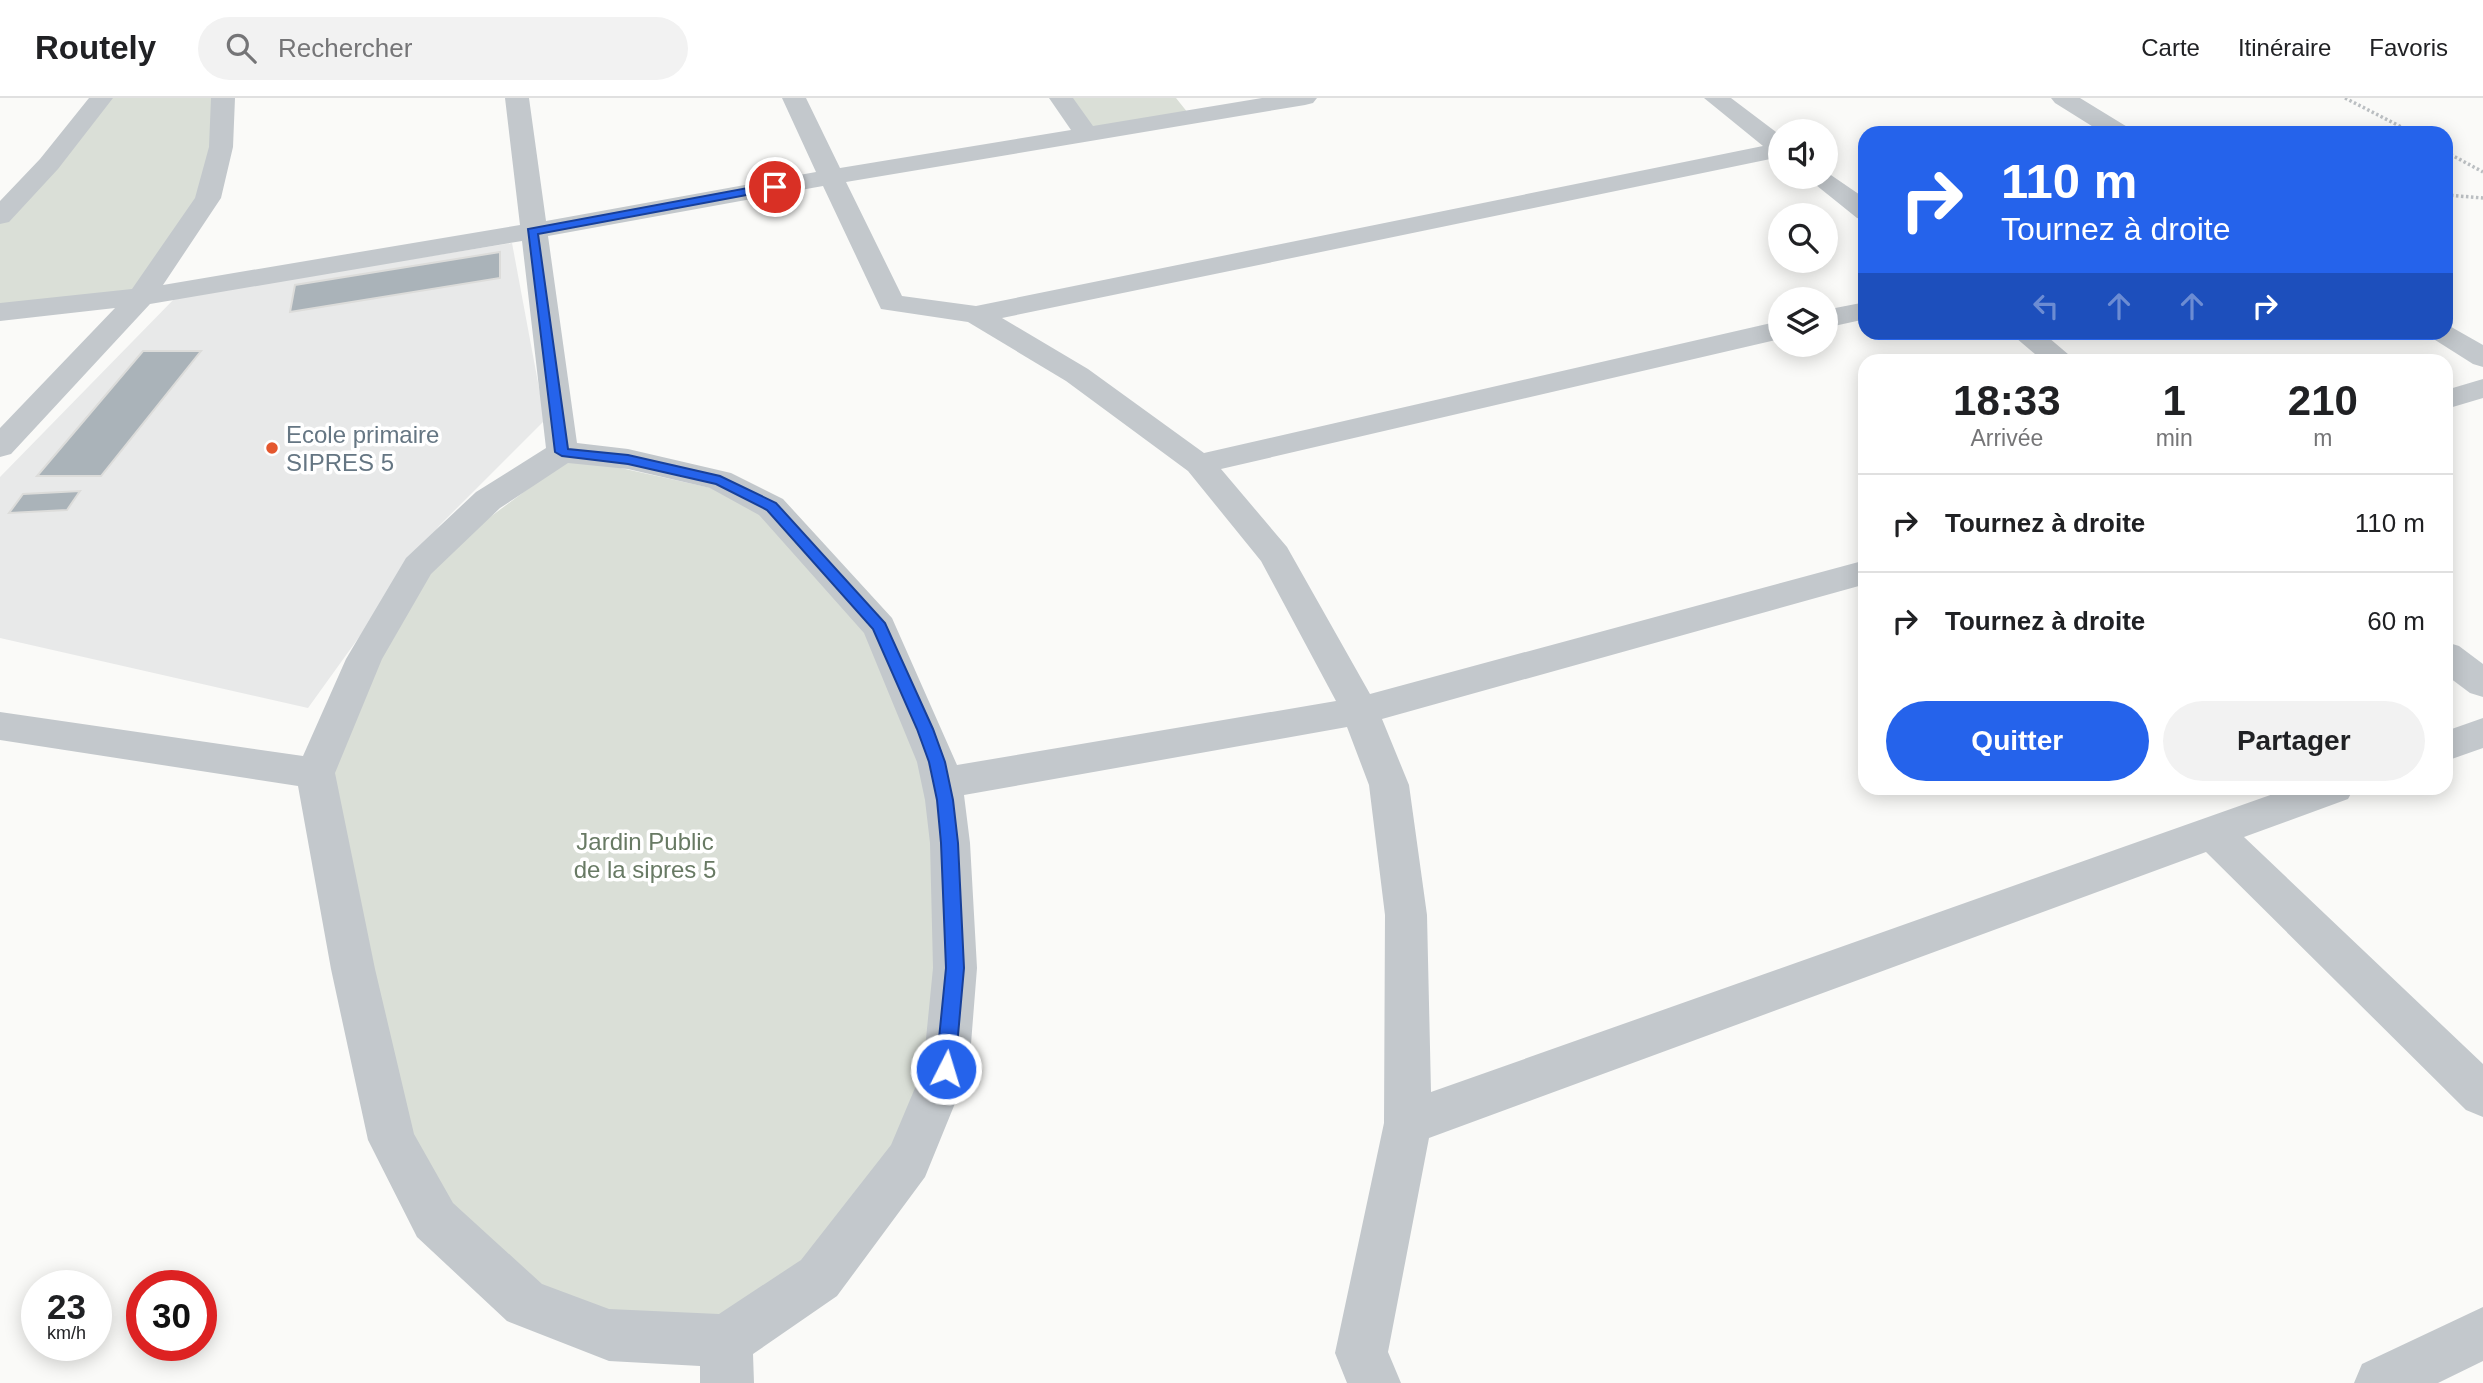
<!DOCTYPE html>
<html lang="fr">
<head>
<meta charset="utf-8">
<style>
	:root { --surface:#fff; --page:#f2f2f2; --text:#202124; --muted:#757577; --line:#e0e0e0; --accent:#2563eb }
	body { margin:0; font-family:Arial,sans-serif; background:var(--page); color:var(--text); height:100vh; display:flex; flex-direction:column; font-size:26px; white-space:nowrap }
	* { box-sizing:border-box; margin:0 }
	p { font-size:23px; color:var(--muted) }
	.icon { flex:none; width:38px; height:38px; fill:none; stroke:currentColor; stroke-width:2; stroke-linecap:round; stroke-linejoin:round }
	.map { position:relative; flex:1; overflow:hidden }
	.panel { position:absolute; left:1858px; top:256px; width:595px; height:441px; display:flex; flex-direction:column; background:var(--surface); border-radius:21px; box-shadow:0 4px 18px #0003 }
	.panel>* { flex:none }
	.top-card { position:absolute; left:1858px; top:28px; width:595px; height:214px; border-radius:21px; box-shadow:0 4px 18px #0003; background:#2563eb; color:#fff; overflow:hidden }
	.tools { position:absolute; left:1768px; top:21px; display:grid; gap:14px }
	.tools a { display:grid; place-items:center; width:70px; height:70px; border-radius:50%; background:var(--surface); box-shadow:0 4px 18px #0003; font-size:35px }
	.speed { position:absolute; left:21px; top:1172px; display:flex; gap:14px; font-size:35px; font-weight:700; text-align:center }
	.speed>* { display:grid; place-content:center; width:91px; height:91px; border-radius:50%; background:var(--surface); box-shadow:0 4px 18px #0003; line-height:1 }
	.speed small { font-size:18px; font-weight:400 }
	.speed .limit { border:10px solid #d22; background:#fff; color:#111 }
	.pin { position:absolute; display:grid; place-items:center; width:60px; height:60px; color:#fff; margin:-30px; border:4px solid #fff; border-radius:50%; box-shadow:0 2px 7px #0007 }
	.me { position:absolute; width:77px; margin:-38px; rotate:5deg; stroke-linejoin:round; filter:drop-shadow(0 0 5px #0008) }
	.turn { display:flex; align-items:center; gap:24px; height:147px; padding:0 28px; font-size:32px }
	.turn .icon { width:91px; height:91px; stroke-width:2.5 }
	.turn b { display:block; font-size:49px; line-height:60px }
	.lanes { display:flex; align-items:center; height:66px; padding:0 28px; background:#0003; justify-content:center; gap:35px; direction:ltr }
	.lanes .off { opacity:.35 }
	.eta { display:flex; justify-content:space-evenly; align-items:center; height:119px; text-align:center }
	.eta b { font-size:42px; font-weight:700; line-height:49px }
	.primary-button { display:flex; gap:14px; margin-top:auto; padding:14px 28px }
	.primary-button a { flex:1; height:80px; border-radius:42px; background:var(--accent); color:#fff; font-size:28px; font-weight:700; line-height:80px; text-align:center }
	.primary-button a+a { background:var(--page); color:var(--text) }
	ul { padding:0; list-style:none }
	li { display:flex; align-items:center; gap:21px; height:98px; padding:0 28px; border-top:2px solid var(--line) }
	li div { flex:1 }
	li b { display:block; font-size:26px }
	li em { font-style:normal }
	header { display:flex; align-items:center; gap:42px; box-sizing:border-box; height:98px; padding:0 35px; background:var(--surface); border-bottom:2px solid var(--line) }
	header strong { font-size:33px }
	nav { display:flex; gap:38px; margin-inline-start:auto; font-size:24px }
	.search { width:490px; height:63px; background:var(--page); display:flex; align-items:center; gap:18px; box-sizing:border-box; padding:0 24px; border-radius:38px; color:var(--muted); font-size:26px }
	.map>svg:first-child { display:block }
	.built { fill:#e8e9e9 }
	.green { fill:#dadfd7 }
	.building { fill:#aab3b9; stroke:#dcdcda; stroke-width:2 }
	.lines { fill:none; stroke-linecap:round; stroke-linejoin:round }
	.path { stroke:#bbbfc2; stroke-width:3.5; stroke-dasharray:2.5 2.5; stroke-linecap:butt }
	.minor { fill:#c3c8cc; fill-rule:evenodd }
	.route { fill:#2563eb; stroke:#184099; stroke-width:2 }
	.poi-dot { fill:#e4572e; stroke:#fff; stroke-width:2.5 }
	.labels { text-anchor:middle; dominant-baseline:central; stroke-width:7; stroke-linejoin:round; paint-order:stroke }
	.poi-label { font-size:24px; fill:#657683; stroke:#fff; text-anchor:start }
	.park-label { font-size:24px; fill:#687a64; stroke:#fff }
</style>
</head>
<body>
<header>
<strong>Routely</strong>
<div class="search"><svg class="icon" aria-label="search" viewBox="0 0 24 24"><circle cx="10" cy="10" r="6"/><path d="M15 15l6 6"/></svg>Rechercher</div>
<nav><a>Carte</a><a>Itinéraire</a><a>Favoris</a></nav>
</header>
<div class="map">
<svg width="2483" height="1285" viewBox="0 0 2483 1285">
	<rect width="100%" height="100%" fill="#fafaf8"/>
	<path class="built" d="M512,145L545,322L439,428L308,610L0,540V379L176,199Z"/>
	<path class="green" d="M104,0H219L203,100L146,194L0,208V113Z
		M1063,0H1176L1188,15L1086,35Z
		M571,359L711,390L811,441L885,522L966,865L877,1092L720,1238L522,1195L379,1046L319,676L424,468Z"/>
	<path class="building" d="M500,154V180L290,214L295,187Z
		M143,253H201L101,378H37Z
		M80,393L67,412L9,415L23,396Z"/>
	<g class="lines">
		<path class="path" d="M2345,0L2413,35
			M2446,54L2483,74
			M2446,97L2483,100"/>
		<path class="minor" d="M89,0H113L58,71L9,124L0,126V103L40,61Z
			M211,0H235L233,49L221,100L163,187L520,127L505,0H529L546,123L816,74L782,0H806L840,70L1071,32L1049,0H1073L1093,28L1262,0H1317L1313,5L1305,7L846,84L902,198L976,208L1763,48L1704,0H1731L1780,37V59L1002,220L1088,271L1204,355L1780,223V241L1221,371L1287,449L1370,596L1866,462V486L1382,621L1409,687L1427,817L1431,994L2290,690H2354L2348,701L2244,739L2483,966V1019L2466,1012L2206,754L1429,1040L1388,1254L1401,1285H1347L1335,1255L1384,1025L1385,817L1369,687L1347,629L964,697L970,745L977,870L969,971L925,1079L837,1198L753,1256L754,1285H700V1268L609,1263L507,1223L417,1139L368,1042L331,871L298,688L0,642V614L303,658L346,561L406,460L476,394L546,350L522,143L150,206L11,356L0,359V330L115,210L0,223V205L132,191L195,100L209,49ZM823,88L881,211L968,224L1066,283L1188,373L1261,463L1336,603L957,667L892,520L783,401L731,375L628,351L577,345L548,138ZM568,365L628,371L710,390L759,417L864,535L917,664L925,702L930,745L933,870L923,971L891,1047L801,1162L719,1216L609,1211L542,1186L453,1105L414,1036L375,871L335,675L382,561L431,476L500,410Z
			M2051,0H2080L2129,30L2132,35H2103L2055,5Z
			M1825,73L1866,101V122L1857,120L1806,79H1825Z
			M1866,204V221L1825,230V212Z
			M2446,226L2483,247V269L2473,266L2432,240L2428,234H2446Z
			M2009,234H2042L2075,262H2042Z
			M2483,281V300L2446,311V292Z
			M2446,544L2459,548L2483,566V599L2470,595L2446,577Z
			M2483,620V650L2446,663V633Z
			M2483,1209V1263L2438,1285H2354L2362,1266Z"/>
	</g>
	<path class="route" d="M775,85L779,86V91L538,136L568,351L628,357L720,378L776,405L885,525L933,631L945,664L953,702L958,745L964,870L955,971L953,977L946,980L939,977L936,971L946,870L941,745L937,702L929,664L917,631L873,531L767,412L716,386L628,366L562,358L555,354L528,131Z"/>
	<circle class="poi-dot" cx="272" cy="350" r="7"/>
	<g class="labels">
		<g class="poi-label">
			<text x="286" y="336">Ecole primaire<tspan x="286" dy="28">SIPRES 5</tspan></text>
		</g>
		<g class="park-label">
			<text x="645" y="743">Jardin Public<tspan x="645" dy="28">de la sipres 5</tspan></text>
		</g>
	</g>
</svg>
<div class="tools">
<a><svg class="icon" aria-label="sound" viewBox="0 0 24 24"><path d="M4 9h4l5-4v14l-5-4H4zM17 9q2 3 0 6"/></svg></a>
<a><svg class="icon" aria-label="search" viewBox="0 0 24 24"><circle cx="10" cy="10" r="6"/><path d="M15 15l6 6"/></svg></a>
<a><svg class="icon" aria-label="layers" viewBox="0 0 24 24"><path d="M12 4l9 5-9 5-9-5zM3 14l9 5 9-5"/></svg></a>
</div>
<div class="speed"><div>23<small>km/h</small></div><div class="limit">30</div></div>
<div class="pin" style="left:775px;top:89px;background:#d93025"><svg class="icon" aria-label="arrive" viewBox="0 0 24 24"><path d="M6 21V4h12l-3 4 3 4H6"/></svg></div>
<svg class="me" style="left:946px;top:971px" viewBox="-20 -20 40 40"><circle r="17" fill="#2563eb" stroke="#fff" stroke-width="3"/><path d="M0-11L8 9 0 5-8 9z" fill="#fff"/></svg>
<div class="top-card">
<div class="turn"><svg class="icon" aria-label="right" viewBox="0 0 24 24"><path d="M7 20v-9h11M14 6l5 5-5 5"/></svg><div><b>110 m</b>Tournez à droite</div></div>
<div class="lanes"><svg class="icon off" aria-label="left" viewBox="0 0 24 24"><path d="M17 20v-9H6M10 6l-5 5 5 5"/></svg><svg class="icon off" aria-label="ahead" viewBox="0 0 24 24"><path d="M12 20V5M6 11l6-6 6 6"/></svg><svg class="icon off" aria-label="ahead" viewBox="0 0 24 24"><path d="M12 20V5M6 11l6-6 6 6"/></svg><svg class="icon" aria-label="right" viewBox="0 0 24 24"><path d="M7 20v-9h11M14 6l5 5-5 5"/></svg></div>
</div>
<section class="panel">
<div class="eta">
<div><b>18:33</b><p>Arrivée</p></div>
<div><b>1</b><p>min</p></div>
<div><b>210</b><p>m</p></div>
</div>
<ul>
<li><svg class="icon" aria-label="right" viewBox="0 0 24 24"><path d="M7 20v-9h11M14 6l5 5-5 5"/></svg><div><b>Tournez à droite</b></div><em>110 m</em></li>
<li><svg class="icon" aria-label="right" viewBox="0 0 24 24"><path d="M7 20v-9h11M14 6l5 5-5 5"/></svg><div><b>Tournez à droite</b></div><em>60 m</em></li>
</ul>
<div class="primary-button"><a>Quitter</a><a>Partager</a></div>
</section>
</div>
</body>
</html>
